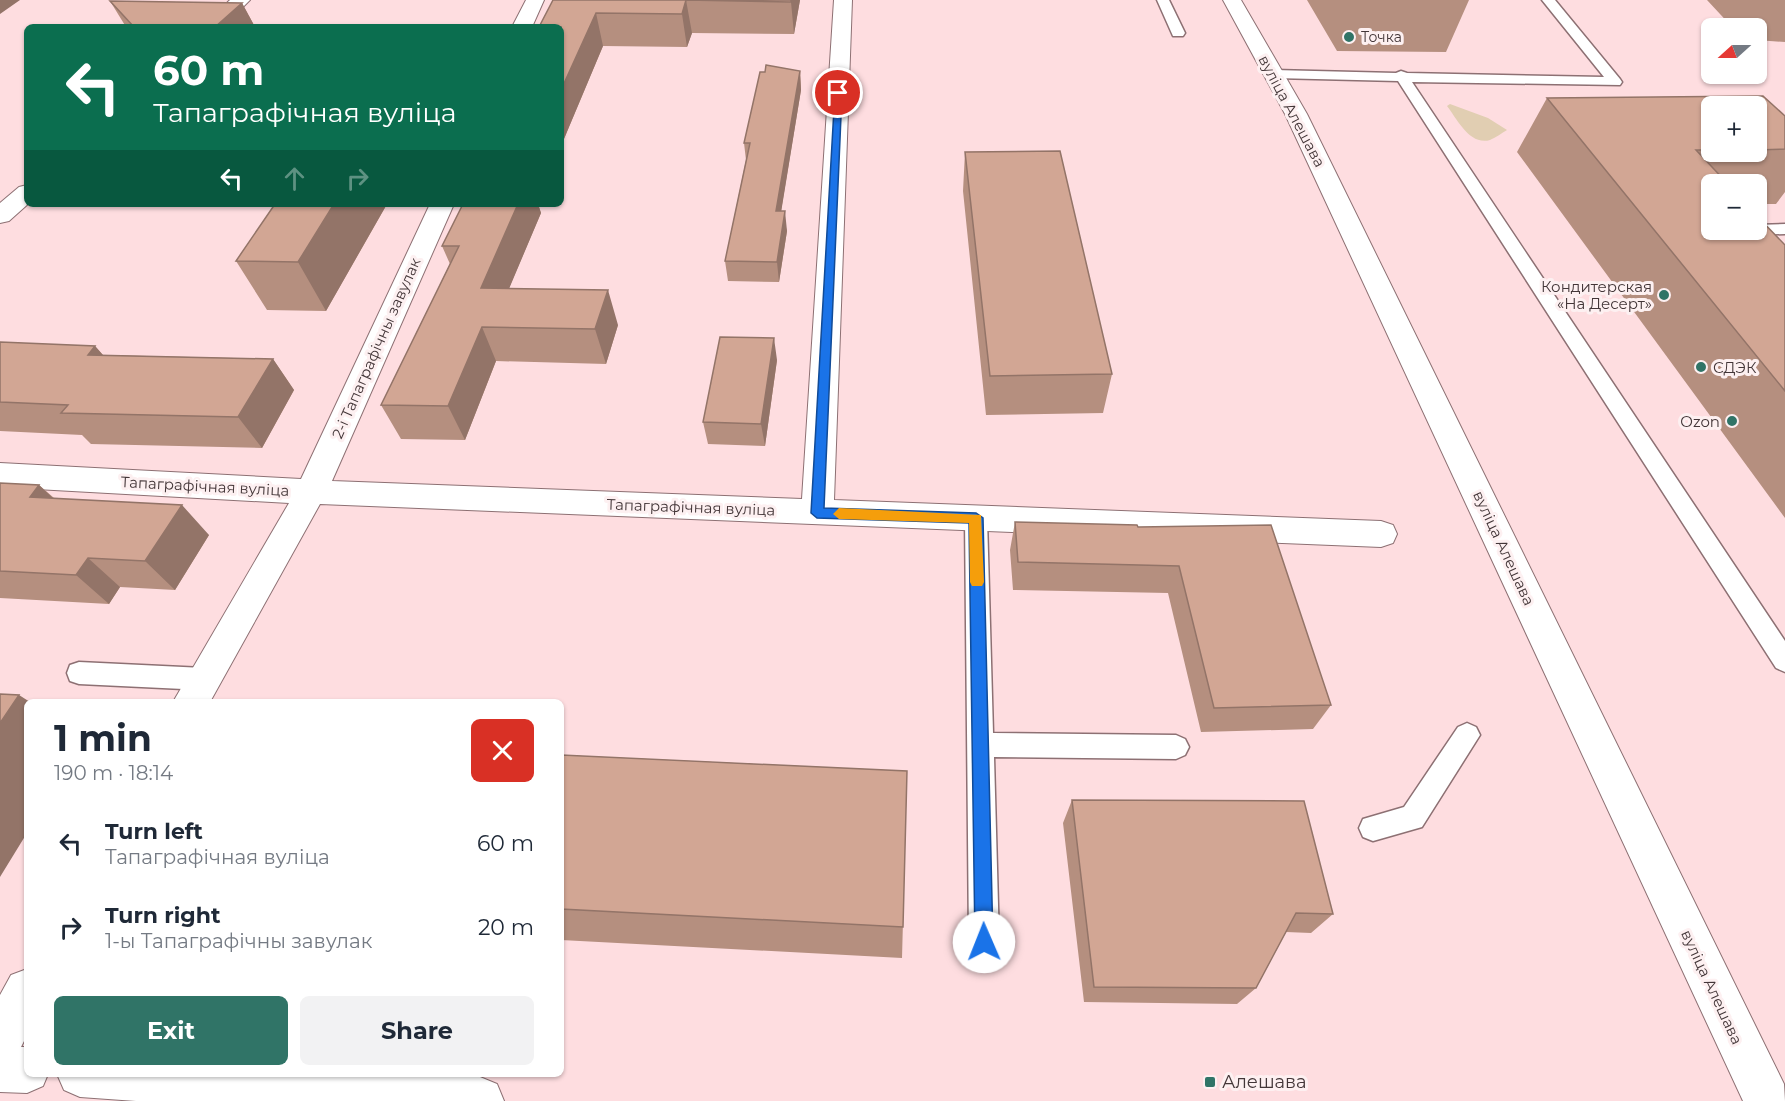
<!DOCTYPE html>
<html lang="en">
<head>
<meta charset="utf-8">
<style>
	:root { --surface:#fff; --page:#f2f2f3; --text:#1f2937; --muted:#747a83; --accent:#307467 }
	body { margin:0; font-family:Montserrat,sans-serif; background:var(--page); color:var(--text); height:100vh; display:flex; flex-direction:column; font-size:22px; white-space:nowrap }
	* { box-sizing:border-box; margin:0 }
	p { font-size:20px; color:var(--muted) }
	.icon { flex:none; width:33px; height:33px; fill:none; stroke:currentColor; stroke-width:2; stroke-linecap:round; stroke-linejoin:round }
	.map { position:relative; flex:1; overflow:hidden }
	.side { position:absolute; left:24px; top:699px; width:540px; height:378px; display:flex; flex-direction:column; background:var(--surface); border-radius:9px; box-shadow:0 2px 4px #0004 }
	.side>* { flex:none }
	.guide { position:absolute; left:24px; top:24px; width:540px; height:183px; border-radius:9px; box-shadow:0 2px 4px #0004; background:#0b6e4f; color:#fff; overflow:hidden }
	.needle { width:39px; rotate:249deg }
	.fabs { position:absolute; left:1701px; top:18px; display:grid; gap:12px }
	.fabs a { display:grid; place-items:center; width:66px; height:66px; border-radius:9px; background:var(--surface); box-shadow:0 2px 4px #0004; font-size:30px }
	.pin { position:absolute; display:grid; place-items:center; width:51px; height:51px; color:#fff; margin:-26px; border:3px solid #fff; border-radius:50%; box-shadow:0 2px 6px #0007 }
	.me { position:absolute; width:66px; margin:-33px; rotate:359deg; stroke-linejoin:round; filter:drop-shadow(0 0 4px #0008) }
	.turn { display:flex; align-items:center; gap:21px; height:126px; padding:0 30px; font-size:27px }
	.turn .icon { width:78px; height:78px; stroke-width:2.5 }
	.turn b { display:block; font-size:42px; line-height:51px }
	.lanes { display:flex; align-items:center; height:57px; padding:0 30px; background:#0003; justify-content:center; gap:30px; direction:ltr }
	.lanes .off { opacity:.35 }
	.round { display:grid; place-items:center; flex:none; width:63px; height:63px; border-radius:9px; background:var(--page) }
	.summary { display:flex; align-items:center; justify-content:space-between; height:102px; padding:0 30px }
	h1 { font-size:36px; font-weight:700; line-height:45px }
	.action { display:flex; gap:12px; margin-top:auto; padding:12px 30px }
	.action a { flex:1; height:69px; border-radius:9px; background:var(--accent); color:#fff; font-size:24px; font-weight:700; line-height:69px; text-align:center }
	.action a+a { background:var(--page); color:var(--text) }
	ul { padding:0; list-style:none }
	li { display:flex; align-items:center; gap:18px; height:84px; padding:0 30px }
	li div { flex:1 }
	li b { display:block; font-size:22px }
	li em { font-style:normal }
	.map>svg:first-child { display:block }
	.green { fill:#e1ceb2 }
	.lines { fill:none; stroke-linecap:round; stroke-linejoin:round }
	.service-casing { stroke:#8d7073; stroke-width:3 }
	.minor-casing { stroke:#8d7073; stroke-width:2 }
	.service { fill:#fff; fill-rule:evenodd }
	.minor { fill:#fff; fill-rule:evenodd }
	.wall { fill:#b58f7f; fill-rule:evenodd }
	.shaded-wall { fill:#937468 }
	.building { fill:#d2a694; stroke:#937468; stroke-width:1.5 }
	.route { fill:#1a73e8; stroke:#114b97; stroke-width:1.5 }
	.slow { fill:#f59e0b }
	.poi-dot { fill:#307467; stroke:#fdf0f1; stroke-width:2 }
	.labels { text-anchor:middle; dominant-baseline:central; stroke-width:6; stroke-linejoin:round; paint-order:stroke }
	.far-poi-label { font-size:14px; fill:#433638; stroke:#fdf0f1; text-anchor:start }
	.street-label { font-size:15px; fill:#433638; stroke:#fdf0f1 }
	.poi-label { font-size:15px; fill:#433638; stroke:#fdf0f1; text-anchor:end }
	.near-poi-label { font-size:18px; fill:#433638; stroke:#fdf0f1; text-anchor:start }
</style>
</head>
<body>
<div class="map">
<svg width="1785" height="1101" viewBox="0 0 1785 1101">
	<rect width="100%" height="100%" fill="#fedde0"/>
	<path class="green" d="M1450,104L1488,118L1507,130C1502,133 1495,138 1490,140C1470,146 1457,119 1447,106Z"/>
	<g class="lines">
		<g class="service-casing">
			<path id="service" d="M1157,0H1169L1185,33L1183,36H1173Z
				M1542,0H1555L1620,79L1622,82L1620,85L1412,82L1785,641V672L1776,668L1398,81L1274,78L1267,74L1274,70L1396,73L1401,71L1407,73L1604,77Z
				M1785,224V234L1742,235L1736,234L1734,230H1756V225Z
				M976,509L984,512L987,518L993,733L1176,735L1185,739L1189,747L1185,755L1176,759L994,757L999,942L994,952L984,957L974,952L969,942L965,518L968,512Z
				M79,662L204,668L213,671L216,679L213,687L204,690L79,684L70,681L67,673L70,665Z
				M1467,723L1476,727L1480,735L1422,827L1373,841L1363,837L1359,828L1363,819L1404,807L1458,727Z"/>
		</g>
		<g class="minor-casing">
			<path id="minor" d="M230,0H250L223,27H201Z
				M526,0H544L532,27H512Z
				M834,0H852L834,500L1381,521L1393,525L1397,534L1393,543L1381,547L320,504L210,702H173L289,503L0,487V463L301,479L430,204H454L332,481L802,499Z
				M1223,0H1241L1307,114L1784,1084L1785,1101H1743L1285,114Z
				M27,185L28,204L9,221L0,223V203L19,187Z
				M27,969V1035L21,1047H27V1074H48L43,1086L27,1093L0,1092V995L11,975Z
				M57,1074H428L480,1077L497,1084L504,1101H136L80,1097L64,1090Z"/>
		</g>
		<use href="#service" class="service"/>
		<use href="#minor" class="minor"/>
	</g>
	<path class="wall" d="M553,0H800L794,34L692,33L687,47L603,46L561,146V27Z
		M1307,0H1469L1446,52L1337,51Z
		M1707,0H1785V42L1756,40V28H1733Z
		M110,1L242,3L255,27H126Z
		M800,71L801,90L781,211L787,231L779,282L728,281L725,261L746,160L744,143Z
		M1763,96L1785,116V192L1776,204H1756V184H1712V230H1756V215L1785,245V518L1517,152L1547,98ZM1712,106H1756V152H1712Z
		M965,152L1112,374L1103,413L986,415L963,191Z
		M275,204H387L326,311L267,310L236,261Z
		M463,204H538L541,213L509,288L618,325L606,364L496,361L465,440L401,439L381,405L450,264L442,246Z
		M0,342L95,346L103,355L273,359L294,390L262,448L91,444L82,435L0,431Z
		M777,360L765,446L708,444L703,422Z
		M0,483L39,485L54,498L209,535L175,590L120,587L109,604L0,598Z
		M1015,522L1138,527L1331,705L1313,729L1201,732L1168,593L1013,590L1010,550Z
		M561,755L907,771L902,958L561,940Z
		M1072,800L1333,914L1311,933L1286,932L1256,988L1237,1004L1084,1002L1063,823Z"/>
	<path class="shaded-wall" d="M0,0H20L0,14Z
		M686,0L692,33L687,47L682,14Z
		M791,0H800L794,34L791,2Z
		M242,3L255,27H215Z
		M596,13L603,46L561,146V90Z
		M800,71L801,90L778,231L776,211Z
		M334,204H387L326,311L298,262Z
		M518,204H538L541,213L495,322L481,288Z
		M785,211L787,231L779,282L777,262Z
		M608,290L618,325L606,364L595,329Z
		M482,327L496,361L465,440L448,406Z
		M774,338L777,360L765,446L761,424Z
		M95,346L122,377L88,355Z
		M273,359L294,390L262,448L238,417Z
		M39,485L71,515L30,497Z
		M182,505L209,535L175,590L145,561Z
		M88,558L120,587L109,604L76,575Z
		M19,695L30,702H27V833L0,877V723Z"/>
	<path class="building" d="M553,0H791V2L686,0L682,14L596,13L561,90V27H539Z
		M110,1L242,3L215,27H134Z
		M766,65L800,71L776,211H785L777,262L725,261L750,143H744L760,72H765Z
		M1763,96L1785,116V149L1756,150V106H1712V150H1696L1728,184H1712V230H1756V215L1785,245V391L1547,98Z
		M1060,151L1112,374L990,376L965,152Z
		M275,204H334L298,262L236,261Z
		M463,204H518L481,288L608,290L595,329L482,327L448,406L381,405L459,246H442Z
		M720,337L774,338L761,424L703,422Z
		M0,342L95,346L88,355L273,359L238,417L61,413L68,405L0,402Z
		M0,483L39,485L30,497L182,505L145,561L88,558L76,575L0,571Z
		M1015,522L1137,525L1138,527L1271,525L1331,705L1214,708L1179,566L1018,562Z
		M0,694L19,695L0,723Z
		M561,755L907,771L903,927L561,909Z
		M1072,800L1304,801L1333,914L1296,913L1256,988L1094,987Z"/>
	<path class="route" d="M835,91L842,93L824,508L976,513L983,518L993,942L990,949L984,951L977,949L975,942L969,523L817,518L811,513Z"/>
	<path class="slow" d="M839,508L981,515L984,582L982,586H972L970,582L969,523L839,519L833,514Z"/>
	<g class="poi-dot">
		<circle cx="1349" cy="37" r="6"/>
		<circle cx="1664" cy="295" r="6"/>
		<circle cx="1701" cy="367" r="6"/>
		<circle cx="1732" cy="421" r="6"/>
		<rect x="1204" y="1076" width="12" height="12" rx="3"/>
	</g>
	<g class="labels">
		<g class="far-poi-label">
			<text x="1361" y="37">Точка</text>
		</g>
		<g class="street-label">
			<text transform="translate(1292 111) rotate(62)">вуліца Алешава</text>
			<text transform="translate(376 348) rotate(-66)">2-і Тапаграфічны завулак</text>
			<text transform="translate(205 486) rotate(3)">Тапаграфічная вуліца</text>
			<text transform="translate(691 507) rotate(2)">Тапаграфічная вуліца</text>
			<text transform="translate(1504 548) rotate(65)">вуліца Алешава</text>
			<text transform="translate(1712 987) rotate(65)">вуліца Алешава</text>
		</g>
		<g class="poi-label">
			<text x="1652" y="286">Кондитерская<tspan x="1652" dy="17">«На Десерт»</tspan></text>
			<text x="1713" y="367" text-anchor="start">СДЭК</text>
			<text x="1720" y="421">Ozon</text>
		</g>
		<g class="near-poi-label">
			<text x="1222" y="1082">Алешава</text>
		</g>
	</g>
</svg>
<div class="fabs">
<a><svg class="needle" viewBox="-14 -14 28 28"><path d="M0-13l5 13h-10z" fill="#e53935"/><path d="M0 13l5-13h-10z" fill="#747a83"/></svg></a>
<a>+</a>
<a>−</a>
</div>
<div class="pin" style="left:838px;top:93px;background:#d93025"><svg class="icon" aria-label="arrive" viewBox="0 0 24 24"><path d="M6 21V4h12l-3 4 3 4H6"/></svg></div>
<svg class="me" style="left:984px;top:942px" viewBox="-20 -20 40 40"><circle r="19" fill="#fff"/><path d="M0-13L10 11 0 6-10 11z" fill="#1a73e8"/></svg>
<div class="guide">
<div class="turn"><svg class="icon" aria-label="left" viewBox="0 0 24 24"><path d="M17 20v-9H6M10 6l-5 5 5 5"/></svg><div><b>60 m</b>Тапаграфічная вуліца</div></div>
<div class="lanes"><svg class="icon" aria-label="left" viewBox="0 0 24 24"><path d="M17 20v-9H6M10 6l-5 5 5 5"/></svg><svg class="icon off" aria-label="ahead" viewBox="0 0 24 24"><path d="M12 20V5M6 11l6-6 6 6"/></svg><svg class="icon off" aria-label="right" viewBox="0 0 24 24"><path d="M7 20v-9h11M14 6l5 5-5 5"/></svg></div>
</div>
<section class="side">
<div class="summary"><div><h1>1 min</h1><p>190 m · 18:14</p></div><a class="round" style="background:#d93025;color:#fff"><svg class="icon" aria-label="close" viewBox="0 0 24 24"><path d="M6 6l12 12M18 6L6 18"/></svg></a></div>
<ul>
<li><svg class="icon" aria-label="left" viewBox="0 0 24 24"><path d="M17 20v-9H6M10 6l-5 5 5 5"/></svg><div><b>Turn left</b><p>Тапаграфічная вуліца</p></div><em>60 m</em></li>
<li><svg class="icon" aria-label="right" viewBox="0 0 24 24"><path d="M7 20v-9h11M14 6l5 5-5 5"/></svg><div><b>Turn right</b><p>1-ы Тапаграфічны завулак</p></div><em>20 m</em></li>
</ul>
<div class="action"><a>Exit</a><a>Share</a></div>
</section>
</div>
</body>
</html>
